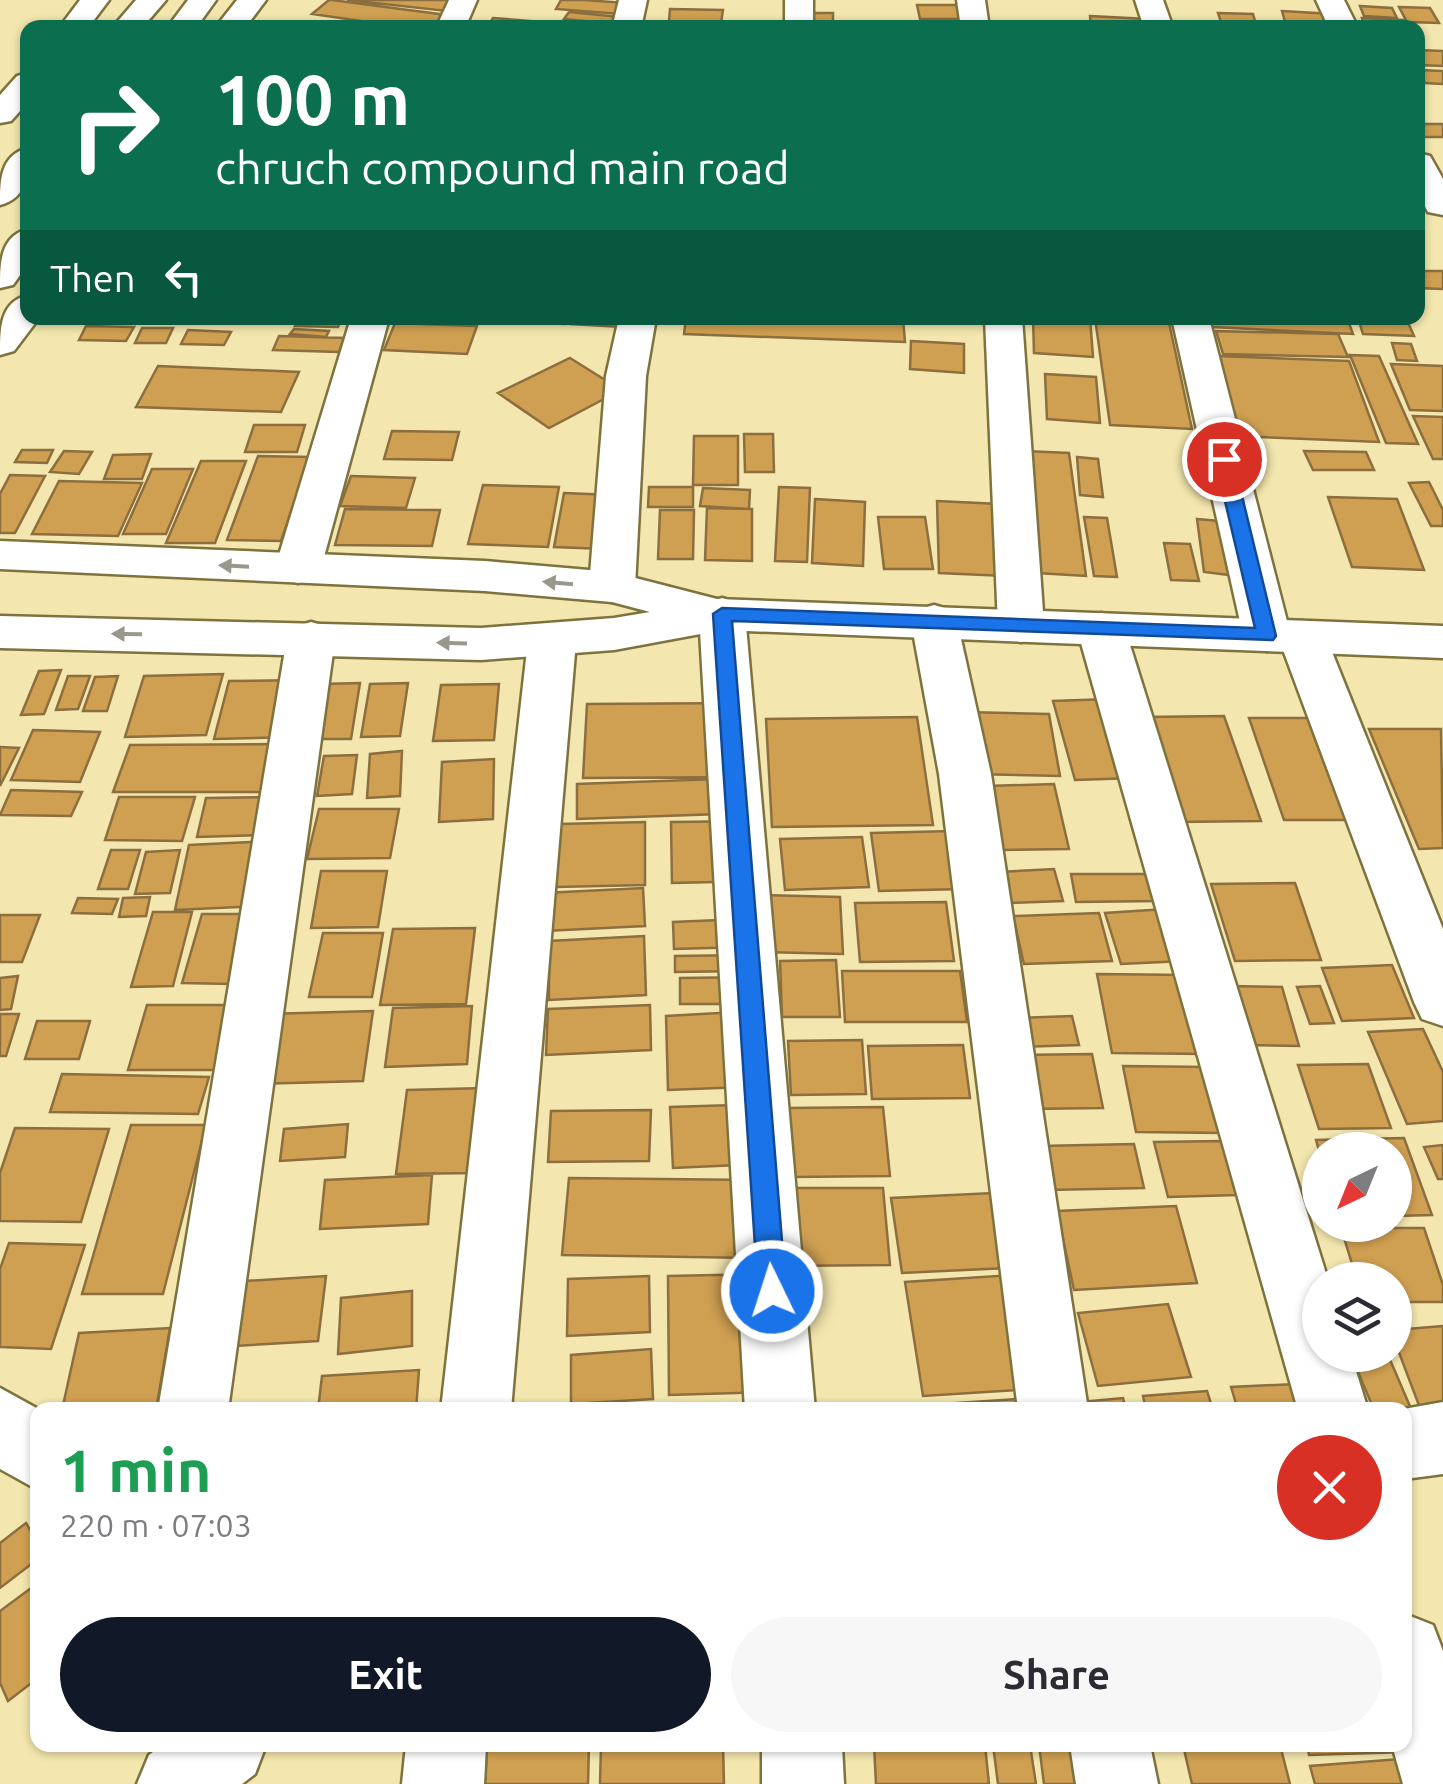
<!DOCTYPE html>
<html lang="en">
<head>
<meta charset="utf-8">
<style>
	:root { --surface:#fff; --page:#f7f7f7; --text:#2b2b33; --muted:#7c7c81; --accent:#111827 }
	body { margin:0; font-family:Ubuntu,sans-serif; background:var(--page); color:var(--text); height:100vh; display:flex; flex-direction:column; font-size:38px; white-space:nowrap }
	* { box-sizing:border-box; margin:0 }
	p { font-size:32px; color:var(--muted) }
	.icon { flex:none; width:55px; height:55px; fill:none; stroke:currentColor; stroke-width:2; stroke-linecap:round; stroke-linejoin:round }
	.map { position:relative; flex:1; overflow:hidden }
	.details { position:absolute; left:30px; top:1402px; width:1382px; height:350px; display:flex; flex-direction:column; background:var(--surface); border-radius:20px; box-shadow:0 2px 8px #0004 }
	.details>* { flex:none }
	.banner { position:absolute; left:20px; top:20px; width:1405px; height:305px; border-radius:20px; box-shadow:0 2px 8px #0004; background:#0b6e4f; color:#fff; overflow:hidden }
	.needle { width:65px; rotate:223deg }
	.buttons { position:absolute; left:1302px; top:1132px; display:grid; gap:20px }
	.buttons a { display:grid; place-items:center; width:110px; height:110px; border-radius:50%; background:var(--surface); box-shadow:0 2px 8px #0004; font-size:50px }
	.pin { position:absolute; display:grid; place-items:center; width:85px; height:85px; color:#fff; margin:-42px; border:5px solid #fff; border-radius:50%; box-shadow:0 2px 10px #0007 }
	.me { position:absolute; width:110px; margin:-55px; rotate:356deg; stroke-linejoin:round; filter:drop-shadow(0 0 8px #0008) }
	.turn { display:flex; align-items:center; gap:35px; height:210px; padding:0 30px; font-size:45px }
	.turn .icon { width:130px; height:130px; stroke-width:2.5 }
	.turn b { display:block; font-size:70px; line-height:85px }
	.then { display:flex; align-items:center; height:95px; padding:0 30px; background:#0003; gap:20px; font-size:38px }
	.round { display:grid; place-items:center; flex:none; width:105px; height:105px; border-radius:52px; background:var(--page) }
	.head { display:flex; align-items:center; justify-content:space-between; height:170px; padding:0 30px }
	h1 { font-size:60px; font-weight:700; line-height:75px; color:#1e9e55 }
	.cta { display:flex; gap:20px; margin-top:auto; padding:20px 30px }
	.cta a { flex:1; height:115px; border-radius:60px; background:var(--accent); color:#fff; font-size:40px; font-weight:700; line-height:115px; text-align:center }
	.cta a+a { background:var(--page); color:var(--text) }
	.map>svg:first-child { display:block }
	.building { fill:#d0a052; stroke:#8c6e3f; stroke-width:2.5 }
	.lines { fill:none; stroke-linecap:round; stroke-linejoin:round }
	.minor-casing { stroke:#7e733e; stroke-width:5 }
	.major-casing { stroke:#7e733e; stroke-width:5 }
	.highway-casing { stroke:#7e733e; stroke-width:5 }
	.minor { fill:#fff; fill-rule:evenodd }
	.major { fill:#fff; fill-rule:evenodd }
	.highway { fill:#fff; fill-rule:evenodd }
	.oneway { fill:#9a988c }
	.route { fill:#1a73e8; stroke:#114b97; stroke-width:2.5 }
</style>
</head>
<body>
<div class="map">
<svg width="1443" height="1784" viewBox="0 0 1443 1784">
	<rect width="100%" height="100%" fill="#f3e6ae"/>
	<path class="building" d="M329,0H332L454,16L442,28H410L312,14Z
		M347,0H457L447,11Z
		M561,0H584L626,3L620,14L556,9Z
		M917,5H957L961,19H920Z
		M1360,6L1392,8L1397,18L1364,16Z
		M1399,7L1430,8L1439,23L1407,22Z
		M670,9L723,10L721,23L669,21Z
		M1282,11L1333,14L1337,28L1286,25Z
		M569,12L620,17L615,24L564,19Z
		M812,13H833V28L812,27Z
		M1218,13L1253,14L1257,28H1223Z
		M1090,16L1147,19L1148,28H1091Z
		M493,18L556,23L553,28H487Z
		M1362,18L1403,20L1406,28H1365Z
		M1418,50L1443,51V66L1418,65Z
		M1419,70L1443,71V84L1425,83Z
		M1418,124H1443V137H1418Z
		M1418,271H1443V289L1418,288Z
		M299,318L341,319L338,327L295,326Z
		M524,318H567L565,324L522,322Z
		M573,318H624L622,327L571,324Z
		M686,318H903L905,342L684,334Z
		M1033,318H1090L1093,357L1034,353Z
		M1095,318H1168L1192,429L1110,425Z
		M1209,318H1347L1353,334L1211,327Z
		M1358,318H1406L1414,336L1363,334Z
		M395,323L477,326L467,354L384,350Z
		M86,326L134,327L126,341L79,340Z
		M142,328H173L166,343H135Z
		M294,329L329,331L326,337L290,334Z
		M188,330L231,332L224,345L181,344Z
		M1216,331L1338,334L1348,357L1223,354Z
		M279,336L344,338L339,352L273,350Z
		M911,341L964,344V373L910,369Z
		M1392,343L1411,344L1417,361L1397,360Z
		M1350,355L1379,356L1418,444L1386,443Z
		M1216,356L1349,361L1379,442L1237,436Z
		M570,358L621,390L549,428L498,393Z
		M1391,364L1443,366V411L1410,410Z
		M158,366L299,372L281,412L136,407Z
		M1045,374L1096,377L1100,423L1047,419Z
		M1413,416L1443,417V459H1433Z
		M254,425H305L297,452H245Z
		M392,431L459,432L452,460L384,459Z
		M744,434H773L774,472H745Z
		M694,436H738V485H693Z
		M22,450H53L47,463L15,462Z
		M64,451L92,452L79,474L50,472Z
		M1025,451L1069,453L1086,576L1037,573Z
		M1304,451L1366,452L1374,470H1313Z
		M151,454L142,479H104L113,455Z
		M258,456L310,457L281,541L227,540Z
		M1077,457L1098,459L1103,497L1080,495Z
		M201,461H246L215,543H166Z
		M152,469H193L166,534H123Z
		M10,475L45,476L15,533H0V494Z
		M351,476L415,478L406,508L340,506Z
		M59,481L142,483L118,536L32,534Z
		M1429,482L1443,510V526H1431L1409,483Z
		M483,485L559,487L548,547L468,544Z
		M649,487H693V507H648Z
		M779,487L810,488L807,562L775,561Z
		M703,488L750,490L749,509L700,506Z
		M564,493L613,495L605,549L554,547Z
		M1328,497L1397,499L1424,570L1352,567Z
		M815,499L865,502L863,566L812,563Z
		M937,501L999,504L1005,576L939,573Z
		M707,508L752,509V561L705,560Z
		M345,509L440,510L432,546L335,545Z
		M660,510H694L693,559H658Z
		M878,517H925L933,569H884Z
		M1084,517L1107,518L1117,577L1094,576Z
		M1197,519L1230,522L1237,576L1204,572Z
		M1164,543L1190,544L1199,581L1171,580Z
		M61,670L44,714L21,715L39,671Z
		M223,674L206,735L125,737L144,676Z
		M68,676H90L78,709L56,710Z
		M118,676L107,711H83L95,677Z
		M304,680L292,737L214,739L229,681Z
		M360,683L351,739H311L321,684Z
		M408,683L400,736L361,737L370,684Z
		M499,684L494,740L433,741L441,685Z
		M1109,699L1134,778L1075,780L1053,701Z
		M744,703L747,777L583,778L587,704Z
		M965,712L1049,714L1060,776L973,774Z
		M1224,716L1261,821L1176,822L1144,717Z
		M917,717L933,825L772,827L766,719Z
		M1249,718H1330L1370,820H1284Z
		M1369,729H1441L1443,848L1419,849Z
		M33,730L100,732L80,782L11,780Z
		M280,744L269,792H113L130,745Z
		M0,747L19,748L0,786Z
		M402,751L400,796L367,798L370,754Z
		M357,755L352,794L317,796L324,756Z
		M494,759L493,819L439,822L442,762Z
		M718,779L720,814L577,819V784Z
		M1054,784L1069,849L1000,850L987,786Z
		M11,790L82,792L71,816L0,815Z
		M119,797H195L182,841L105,840Z
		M275,797L267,835L197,837L206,798Z
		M319,809H399L390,858L307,859Z
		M756,821L760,881L672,883L671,822Z
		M645,822V885L556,887L559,824Z
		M953,831L963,889L879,891L871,833Z
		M862,837L869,887L785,890L780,839Z
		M270,841L260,906L175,910L189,845Z
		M111,850H140L128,889H98Z
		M180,850L170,893L135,894L146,852Z
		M1054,869L1063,901L1008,903L1000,872Z
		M321,871H387L378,927L311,928Z
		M1071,874H1153L1160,901L1076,902Z
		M1295,883L1321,960L1235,961L1211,884Z
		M643,888L645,926L545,931L544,893Z
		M762,895L840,897L843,954L761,952Z
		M150,897L146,916L119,917L123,898Z
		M78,898L118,899L112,914L72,913Z
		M946,902L954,961L860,962L855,903Z
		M1166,909L1183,961L1121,964L1105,913Z
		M153,912H192L173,986L131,987Z
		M1099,913L1112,961L1024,964L1013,916Z
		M202,914H251L231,984L182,983Z
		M0,915H40L22,962H0Z
		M743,919L745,947L674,949L673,922Z
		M475,928L466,1004L380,1005L393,929Z
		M323,933H383L372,997H309Z
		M644,936L646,995L549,1000V941Z
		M747,955V971L675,972V956Z
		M836,960L840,1017H782L780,961Z
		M1392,965L1414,1018L1342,1021L1322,968Z
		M842,971H960L967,1022H845Z
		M1097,974L1186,975L1205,1054L1112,1053Z
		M18,976L11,1009L0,1010V978Z
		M756,977L757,1004H680V978Z
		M1228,986L1282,987L1299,1046L1243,1045Z
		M1320,986L1334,1023L1310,1024L1297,987Z
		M147,1005H249L233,1070H128Z
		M650,1005L651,1050L546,1055L548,1009Z
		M472,1006L467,1064L385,1067L393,1008Z
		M373,1011L363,1081L253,1084L266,1014Z
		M737,1012L743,1087L668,1090L666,1016Z
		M0,1014H19L6,1056H0Z
		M1072,1016L1079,1045L1019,1047L1014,1018Z
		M37,1021H90L79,1059H25Z
		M1423,1029L1443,1072V1121L1407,1124L1368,1032Z
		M862,1040L866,1094L791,1095L788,1041Z
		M963,1045L970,1098L872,1099L868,1046Z
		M1092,1054L1103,1108L1028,1109L1019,1055Z
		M1368,1064L1391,1128L1319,1129L1298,1065Z
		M1123,1066L1207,1067L1222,1133L1136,1132Z
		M62,1074L209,1077L198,1114L50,1112Z
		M485,1088L478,1173L396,1174L407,1090Z
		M734,1105L738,1165L673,1168L670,1107Z
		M883,1107L890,1176L792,1177L788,1108Z
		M651,1110L649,1161L548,1162L551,1111Z
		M348,1124L345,1157L280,1161L284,1129Z
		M131,1125H206L163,1294H82Z
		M15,1128L109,1129L81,1222L0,1221V1173Z
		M1404,1138L1432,1215L1395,1216V1150H1320V1154L1316,1140Z
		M1222,1141L1237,1195L1168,1197L1154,1142Z
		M1134,1144L1144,1188L1048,1190L1040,1146Z
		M1443,1145V1179H1438L1424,1147Z
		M432,1175L428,1224L320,1229L325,1180Z
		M569,1178L753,1180V1258L562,1255Z
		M779,1188H883L890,1265L781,1266Z
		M993,1193L1007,1268L902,1273L891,1198Z
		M1176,1206L1197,1283L1074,1290L1057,1211Z
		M1341,1228H1424L1443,1285V1302H1395V1280H1357Z
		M9,1243L85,1245L51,1349L0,1347V1269Z
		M766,1274L772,1392L669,1395L668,1276Z
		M1013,1275L1036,1389L923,1396L905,1282Z
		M326,1276L318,1341L218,1347L229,1282Z
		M649,1276L650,1332L567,1336L568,1279Z
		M412,1291V1346L338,1354L341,1298Z
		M1168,1304L1191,1377L1098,1386L1078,1313Z
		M1443,1326V1414L1423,1416L1395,1342V1330Z
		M170,1328L156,1410H62L79,1333Z
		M651,1349L653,1399L571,1404V1355Z
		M1351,1355H1388L1412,1411L1374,1410Z
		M419,1370L416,1410H318L322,1376Z
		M1296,1384L1304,1410H1238L1231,1387Z
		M1207,1391L1213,1410H1146L1143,1396Z
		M1035,1398L1037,1410H927V1405Z
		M1123,1398L1126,1410H1081L1079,1402Z
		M26,1523L38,1543V1559L0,1588V1543Z
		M38,1583V1678L8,1701L0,1683V1611Z
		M1405,1744L1407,1752L1309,1755L1307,1745Z
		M487,1745H589L588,1784H485Z
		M601,1745H723L724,1784H600Z
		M874,1745H985L989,1784H876Z
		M993,1745H1030L1036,1784H998Z
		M1039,1745H1088L1094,1784H1044Z
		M1183,1745H1280L1290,1784H1192Z
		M1400,1759L1408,1784H1315L1310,1766Z"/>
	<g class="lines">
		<g class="minor-casing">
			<path id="minor" d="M449,0H477L465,28H436Z
				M619,0H647L641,28H612Z
				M785,0H813V28H785Z
				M957,0H985L989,28H961Z
				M1135,0H1163L1173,28H1144Z
				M1316,0H1344L1358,28H1329Z
				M1418,153L1430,156L1443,179V215L1428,212L1418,194Z
				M351,318H389L321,568L314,578L298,583L282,578L275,568Z
				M619,318H656L646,376L635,587L628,598L612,602L596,598L589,587L606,376Z
				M985,318H1022L1044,626L1038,637L1021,642L1004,637L998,626Z
				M1172,318H1209L1288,625L1302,621L1319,626L1326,637L1443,929V1026L1422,1019L1414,1002L1282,647L1267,651L1250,646L1243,635Z
				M722,598L738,603L745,614L815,1410H745L699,614L706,603Z
				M934,605L951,610L957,621L991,774L1088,1410H1018L939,774L911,621L917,610Z
				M1101,613L1118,618L1125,629L1328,1280H1320V1355H1351L1368,1410H1298L1077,629L1084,618Z
				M311,622L328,627L335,638L228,1410H158L287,638L294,627Z
				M552,625L569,630L576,641L511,1410H441L528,641L535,630Z
				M0,1388L40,1410L38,1490L0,1469Z
				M1443,1402V1474L1405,1479V1410H1398Z
				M1405,1614L1433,1625L1443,1651V1784H1403L1392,1745H1405Z
				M162,1745H266L255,1774L242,1784H137L149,1755Z
				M406,1745H486L484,1784H402Z
				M762,1745H842L844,1784H762Z
				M1070,1745H1150L1158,1784H1076Z"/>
		</g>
		<g class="major-casing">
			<path id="major" d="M80,0H109L88,28H59Z
				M237,0H266L245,28H215Z
				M28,73V102L11,121L0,123V95L17,76Z
				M28,295V318H39L14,351L0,355C0,328 0,302 28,295Z
				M0,541L485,561L612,572L717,599L1443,626V658L722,630L614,650L481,660L0,648V616L481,628L614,618L650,612L612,602L485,591L0,569Z"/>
		</g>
		<g class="highway-casing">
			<path id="highway" d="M136,0H166L142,28H112Z
				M188,0H216L196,28H167Z
				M28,148C28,173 28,198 0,205C0,181 0,155 28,148Z
				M28,229V264L13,285L0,288C0,263 0,236 28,229Z"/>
		</g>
		<use href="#minor" class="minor"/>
		<use href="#major" class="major"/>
		<use href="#highway" class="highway"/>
	</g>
	<defs><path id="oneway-solid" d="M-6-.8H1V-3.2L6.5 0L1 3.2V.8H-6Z" transform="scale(2.5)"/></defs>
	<g class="oneway">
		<use href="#oneway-solid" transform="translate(234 566) rotate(-177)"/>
		<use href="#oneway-solid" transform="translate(558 583) rotate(-175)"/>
		<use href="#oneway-solid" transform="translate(127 634) rotate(-179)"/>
		<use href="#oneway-solid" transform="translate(452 643) rotate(-178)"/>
	</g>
	<path class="route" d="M1224,454L1233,459L1276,636L1273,640L732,621L786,1291L782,1300L772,1304L762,1300L758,1291L713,614L722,608L1255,628L1215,459Z"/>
</svg>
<div class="buttons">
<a><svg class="needle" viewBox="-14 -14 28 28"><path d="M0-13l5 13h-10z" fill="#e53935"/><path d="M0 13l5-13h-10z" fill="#7c7c81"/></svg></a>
<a><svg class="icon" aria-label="layers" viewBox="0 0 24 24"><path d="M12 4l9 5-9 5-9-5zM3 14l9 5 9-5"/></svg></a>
</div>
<div class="pin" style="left:1224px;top:459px;background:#d93025"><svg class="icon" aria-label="arrive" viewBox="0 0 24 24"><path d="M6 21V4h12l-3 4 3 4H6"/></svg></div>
<svg class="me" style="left:772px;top:1291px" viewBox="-20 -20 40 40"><circle r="17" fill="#1a73e8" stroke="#fff" stroke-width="3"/><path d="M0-11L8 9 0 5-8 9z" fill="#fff"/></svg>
<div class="banner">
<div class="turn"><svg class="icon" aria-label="right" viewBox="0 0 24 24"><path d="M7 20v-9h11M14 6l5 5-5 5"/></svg><div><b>100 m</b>chruch compound main road</div></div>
<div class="then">Then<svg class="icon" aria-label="left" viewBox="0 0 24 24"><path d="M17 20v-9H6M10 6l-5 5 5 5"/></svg></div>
</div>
<section class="details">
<div class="head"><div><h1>1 min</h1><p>220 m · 07:03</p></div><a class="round" style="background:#d93025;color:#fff"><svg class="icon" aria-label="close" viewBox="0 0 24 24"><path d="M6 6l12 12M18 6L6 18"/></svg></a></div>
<div class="cta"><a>Exit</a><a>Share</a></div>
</section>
</div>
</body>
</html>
